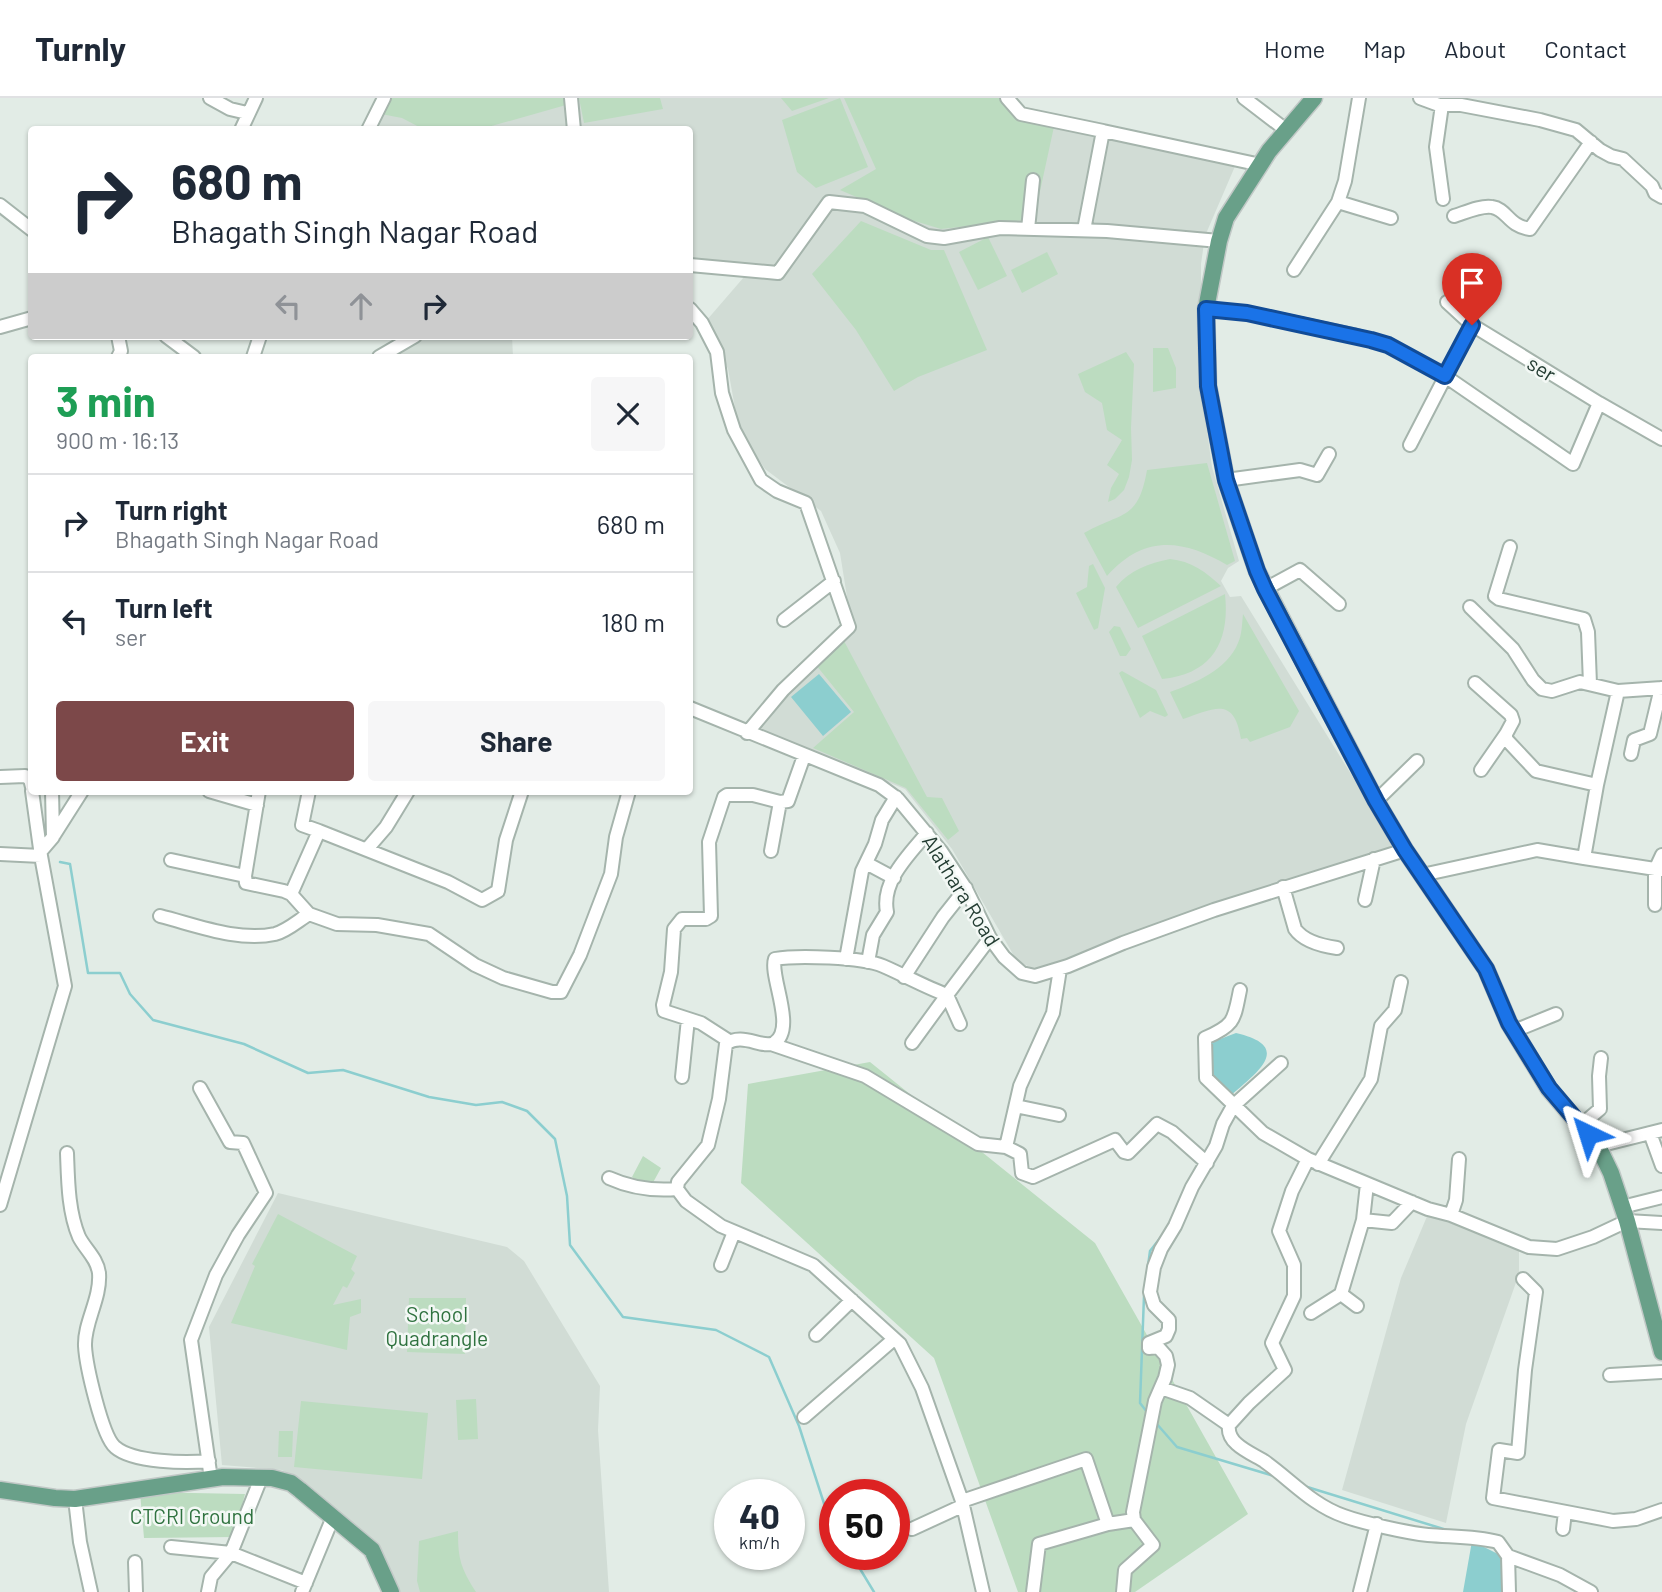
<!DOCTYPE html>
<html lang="en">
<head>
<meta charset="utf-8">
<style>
	:root { --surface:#fff; --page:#f6f6f7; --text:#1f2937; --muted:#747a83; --line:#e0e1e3; --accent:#7c4849 }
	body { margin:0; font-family:Barlow,sans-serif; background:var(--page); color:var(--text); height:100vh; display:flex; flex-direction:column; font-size:26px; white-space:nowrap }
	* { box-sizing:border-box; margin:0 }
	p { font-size:23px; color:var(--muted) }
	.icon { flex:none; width:38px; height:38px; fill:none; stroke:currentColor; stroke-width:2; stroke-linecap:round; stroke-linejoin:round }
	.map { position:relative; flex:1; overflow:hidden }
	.drawer { position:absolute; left:28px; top:256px; width:665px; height:441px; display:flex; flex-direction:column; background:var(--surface); border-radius:7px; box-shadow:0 2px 5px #0004 }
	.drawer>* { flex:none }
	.hud { position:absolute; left:28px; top:28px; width:665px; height:214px; border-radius:7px; box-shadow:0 2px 5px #0004; background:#fff; color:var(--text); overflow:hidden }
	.speed { position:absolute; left:714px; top:1381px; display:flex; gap:14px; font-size:35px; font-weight:700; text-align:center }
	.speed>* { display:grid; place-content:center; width:91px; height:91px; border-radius:50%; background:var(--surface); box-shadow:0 2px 5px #0004; line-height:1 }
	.speed small { font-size:18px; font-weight:400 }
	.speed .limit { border:10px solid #d22; background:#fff; color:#111 }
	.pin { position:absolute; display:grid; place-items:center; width:60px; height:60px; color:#fff; margin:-72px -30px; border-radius:50% 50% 50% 0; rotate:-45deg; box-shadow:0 0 7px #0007 }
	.pin .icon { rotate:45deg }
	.me { position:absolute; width:77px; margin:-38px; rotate:319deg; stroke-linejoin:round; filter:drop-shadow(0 0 5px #0008) }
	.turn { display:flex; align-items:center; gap:24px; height:147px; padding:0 28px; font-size:32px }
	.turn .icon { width:91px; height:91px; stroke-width:2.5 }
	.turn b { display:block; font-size:49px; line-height:60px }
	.lanes { display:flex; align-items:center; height:66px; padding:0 28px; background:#0003; justify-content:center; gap:35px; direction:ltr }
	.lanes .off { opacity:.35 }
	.round { display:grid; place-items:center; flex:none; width:74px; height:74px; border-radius:7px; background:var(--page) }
	.summary { display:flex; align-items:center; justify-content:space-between; height:119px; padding:0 28px }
	h1 { font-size:42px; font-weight:700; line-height:52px; color:#1e9e55 }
	.button { display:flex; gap:14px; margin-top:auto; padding:14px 28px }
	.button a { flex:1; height:80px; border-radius:7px; background:var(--accent); color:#fff; font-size:28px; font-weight:700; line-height:80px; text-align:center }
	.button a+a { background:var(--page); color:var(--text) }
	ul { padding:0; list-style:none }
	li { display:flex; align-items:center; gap:21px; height:98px; padding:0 28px; border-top:2px solid var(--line) }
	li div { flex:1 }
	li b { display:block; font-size:26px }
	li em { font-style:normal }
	header { display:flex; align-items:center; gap:42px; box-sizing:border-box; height:98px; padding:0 35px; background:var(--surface); border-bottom:2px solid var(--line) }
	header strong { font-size:33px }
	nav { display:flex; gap:38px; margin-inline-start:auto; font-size:24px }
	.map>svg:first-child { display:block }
	.built { fill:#d1dcd5 }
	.green { fill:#bcdcc0 }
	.water { fill:#8ccecf }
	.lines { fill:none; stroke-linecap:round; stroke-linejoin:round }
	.stream { stroke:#8ccecf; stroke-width:2.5 }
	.minor-casing { stroke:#a5b4ac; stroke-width:16 }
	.major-casing { stroke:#c1c8c6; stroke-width:19 }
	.minor { stroke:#fff; stroke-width:12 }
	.major { stroke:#69a089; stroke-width:16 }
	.route-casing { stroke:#114b97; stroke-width:18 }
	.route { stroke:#1a73e8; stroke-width:12 }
	.labels { text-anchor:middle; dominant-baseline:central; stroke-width:5; stroke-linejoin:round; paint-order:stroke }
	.street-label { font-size:21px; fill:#233c32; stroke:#f3f8f5 }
	.park-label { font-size:21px; fill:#2f723f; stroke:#f3f8f5 }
</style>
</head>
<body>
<header>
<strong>Turnly</strong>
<nav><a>Home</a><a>Map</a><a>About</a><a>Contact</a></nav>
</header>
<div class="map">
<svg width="1662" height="1494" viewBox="0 0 1662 1494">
	<rect width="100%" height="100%" fill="#e2ece6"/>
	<path class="built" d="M388,0H1002L1019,19L1239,59L1205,138L1201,166V290L1212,369L1239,463L1228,470L1221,483L1230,499L1241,498L1396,749L1120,838L1049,869L1032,870L1017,863L952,751L905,691L756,630L811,567L852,530L840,455L821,413L765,371L739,332L728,271L706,223L744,179L690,172V32H374Z
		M428,238H512L513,259H391Z
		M278,1095L507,1149L524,1163L600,1288L598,1332L609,1494H395L374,1447L307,1387L282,1372L222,1367L209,1229Z
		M1428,1116L1519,1150V1176L1466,1326L1446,1425L1342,1392L1401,1180Z"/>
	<path class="green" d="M388,0H566V7L481,31H423L402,20L381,16Z
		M579,0H660L663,11L584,25Z
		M781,0H829L792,13Z
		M840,0L868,69L816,90L797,74L782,22Z
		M844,0H1002L1019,19L1055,24L1034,121L941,131L908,121L840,92L876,71Z
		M861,123L931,152H944L987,252L918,279L894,293L856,232L812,176Z
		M988,139L1007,178L978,192L959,154Z
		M1047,154L1058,176L1022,195L1011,172Z
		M1153,250H1168L1176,270V290L1153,294Z
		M1126,254L1134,266L1131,330L1132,362L1129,379L1124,392L1115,401L1108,404L1111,390L1119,376L1107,367L1122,342L1107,332L1102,305L1085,294L1078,276Z
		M1207,365L1235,463L1227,467C1183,441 1144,436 1107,478L1084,435C1123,413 1138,423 1147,372Z
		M1170,461C1191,463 1206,474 1221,488L1138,530L1116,489C1130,472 1149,465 1170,461Z
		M1093,466L1105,490L1098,530L1094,532L1076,495L1087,489L1089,468Z
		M1225,496C1230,543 1213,576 1162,581L1142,538Z
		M1243,516L1299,613L1290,629L1250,644L1247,640L1241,641C1234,598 1215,610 1183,621L1170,594C1195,585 1227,572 1238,545C1242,537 1242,525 1243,516Z
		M1114,528L1120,529L1131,551L1126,558H1120L1109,534Z
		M844,543L927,699L942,700L959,733L948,742L906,690L813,650L854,614L816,567Z
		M1122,573L1156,592L1168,617L1165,619L1150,613L1140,620L1119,575Z
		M870,964L1095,1145L1248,1416L1135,1494H1018L934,1260L741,1085L748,986Z
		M643,1058L661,1070L650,1090L632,1079Z
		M278,1116L357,1158L351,1171L355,1175L347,1190L343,1188L333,1207L361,1201V1215L350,1219L347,1252L231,1225L255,1168L252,1166Z
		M409,1200H466L465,1256L407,1254Z
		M476,1301L478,1341L458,1342L456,1302Z
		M301,1303L428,1315L422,1381L294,1369Z
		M279,1333H293L292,1359H278Z
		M140,1394L245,1396L234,1439L144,1440Z
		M458,1433C458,1462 461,1470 476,1494H420L417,1483L419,1443Z"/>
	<path class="water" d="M819,576L851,614L823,638L791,599Z
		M1236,935C1297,949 1253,977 1228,1000L1212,980L1207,946Z
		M1472,1443L1504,1459L1506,1494H1463Z"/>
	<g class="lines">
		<path class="stream" d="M60,764L70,766L88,875H120L130,896L153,922L244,946L308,975L343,972L429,999L476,1007L502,1004L527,1013L555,1041L567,1098L570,1147L623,1219L716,1232L769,1259L799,1328L829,1421L835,1430
			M1222,1016L1225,1009
			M1147,1314L1140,1305L1144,1198L1150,1153L1161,1139
			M1156,1325L1177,1349L1274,1378
			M1304,1388L1450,1433
			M851,1456L874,1494"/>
		<g class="minor-casing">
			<path id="minor" d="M210,0L230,11L247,15
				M571,0L574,32
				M1007,0L1021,16L1103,33
				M1244,0L1286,32
				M1420,0L1439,7H1461L1540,22L1576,32L1600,52L1611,58L1623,61L1652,88L1655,95L1662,99
				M1442,7L1436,49L1443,101
				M241,32L256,0
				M368,32L384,0
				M1338,104L1391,120
				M0,107L32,132
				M1454,118C1464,115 1481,107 1492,109C1507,111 1508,128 1530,131L1591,44
				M1028,131L1033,82
				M1084,132L1103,33L1261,67
				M690,167L778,175L829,104L865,108L927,138L944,140L1000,130L1107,133L1219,143
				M1294,172L1338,104L1345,83L1359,0
				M1447,204L1472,227
				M690,211L702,225L717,254L722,295L734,332L761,382L777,393L806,405L849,529L783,592L747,635
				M1206,211L1247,215L1353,237L1388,247L1445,278L1573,366L1599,305
				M0,229L32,220
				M118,238L121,253L118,259
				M166,238L194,259
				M253,259L260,238
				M379,259L415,238
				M1410,347L1472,227L1599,305L1662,341
				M1226,382L1300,372L1317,377L1329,356
				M1510,449L1495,498L1499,501L1584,521L1588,534L1590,586
				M1265,491L1300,472L1339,506
				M1470,509L1513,551L1533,582L1542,591L1552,593L1580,584L1618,593
				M784,522L834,483
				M690,610L879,687L898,701L941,753L966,791L990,840L1004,859L1022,875L1035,878L1068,868L1123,845L1214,812L1405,752
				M1631,656L1634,642L1650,636L1661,590
				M1481,672L1506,636
				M0,679L25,678L30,681L32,689
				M1597,687L1618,593L1662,590
				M32,693L41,758
				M209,693L257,707
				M309,693L302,727L319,733
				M1376,703L1417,663
				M54,737L82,693
				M367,751L386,729L408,693
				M41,753L53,739L52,693
				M771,753L780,704
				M0,756L41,758L65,888L0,1107
				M1584,760L1662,772
				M171,762L245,778L259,693
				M866,765L894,780
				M1422,777L1537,752L1584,760L1597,687L1536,673L1506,641V636L1513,623L1511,617L1475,585
				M245,778L246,785L284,793L291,796L309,816L337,826L377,827L429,836L475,867L503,880L552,894H561L580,857L611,776L616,739L629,693
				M1283,789L1295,831C1304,844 1323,848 1337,850
				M291,796L319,733L448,784L482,802L498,793L506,742L522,693
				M1365,802L1374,761
				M1655,807V772L1662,757
				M160,818C196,827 238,844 275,836C287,833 299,822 309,816
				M846,861L862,773L875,746L882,722L896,699
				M868,864L873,837L887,814C881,783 909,757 927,735
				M904,879L943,819L966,790
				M1240,892C1234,922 1235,927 1205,940L1206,980L1263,1035L1308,1061L1428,1111L1451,1117L1529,1149L1557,1151L1593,1139L1627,1123L1662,1125
				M1514,933L1556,916
				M729,943L701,925L664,913L663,907L671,874L674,831L682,821H706L711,818L709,744L724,699L727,697H753L780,704L788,703L804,658
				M912,945L947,897L960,926
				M771,946L865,978L978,1046L1006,1049L1020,988L1053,915L1060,871
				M682,979L688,921
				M200,990L230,1044L243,1045L266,1095L238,1137L216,1177L191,1242L211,1381
				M1016,1008L1059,1017
				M1580,1028L1600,1011L1599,978L1601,960
				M1650,1035L1662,1068
				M1598,1048L1662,1032
				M1006,1049L1020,1056L1022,1075L1033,1079L1115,1042L1124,1054L1128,1055L1157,1026L1172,1034L1207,1065
				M67,1055C68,1081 68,1113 79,1139C85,1151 97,1160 99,1175C101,1201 84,1224 85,1248C86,1267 102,1338 115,1349C133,1365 187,1365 209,1363
				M1308,1061L1292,1093L1279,1133L1294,1167V1198L1272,1245L1285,1272L1249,1305L1229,1327C1226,1346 1251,1355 1264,1363C1291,1382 1312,1407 1344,1418C1363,1425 1408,1435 1428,1437C1452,1439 1475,1438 1498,1444L1508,1458L1509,1494
				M1318,1066L1371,981L1381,928L1395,912L1401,884
				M609,1080C631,1090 653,1093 677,1091
				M677,1091L678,1084L708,1047L719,1001L726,946C742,934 762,951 774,945C797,931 769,878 775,861C797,857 862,859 883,868C904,877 925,889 947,897L990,840
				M677,1091L686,1103L721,1128L813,1167L900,1246L922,1290L962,1403L983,1494
				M1622,1109L1662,1099
				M1451,1117L1456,1102L1459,1061
				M1363,1122L1392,1125L1412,1104
				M721,1167L734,1134
				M1523,1181L1536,1194L1525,1272L1518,1355L1499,1352L1493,1400L1613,1423L1636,1421L1662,1412
				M1341,1196L1357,1208
				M1311,1215L1341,1196L1363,1122L1367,1086
				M816,1237L852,1202
				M1610,1277L1662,1274
				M1161,1290L1190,1300L1229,1327
				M804,1319L894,1241
				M75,1401L80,1444L91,1494
				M962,1403L1086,1361L1108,1426
				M912,1431L962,1408
				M1563,1431L1565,1414
				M171,1449L231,1455L306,1485
				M1508,1458L1560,1477L1591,1494
				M135,1464L136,1494
				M208,1494L211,1479L231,1455L261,1380
				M302,1494L333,1419
				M1033,1494L1039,1446L1108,1426L1134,1422
				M1123,1494L1125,1472L1153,1447L1134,1422L1133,1414L1155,1303L1165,1280L1168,1267L1166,1258L1158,1249L1149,1250V1245L1166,1238L1169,1231V1222L1154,1207L1150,1194L1154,1169L1161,1151L1175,1128L1192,1089L1216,1048L1223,1026L1233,1008L1281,965
				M1360,1494L1377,1426"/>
		</g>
		<g class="major-casing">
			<path id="major" d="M1314,0L1269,53L1226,120L1219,143L1206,211L1208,288L1226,382L1257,473L1376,703L1405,752L1486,871L1509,925L1549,991L1598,1048L1611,1075L1627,1123L1662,1254
				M0,1392L55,1400L75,1401L223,1379L272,1380L291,1385L300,1392L372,1452L391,1494"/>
		</g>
		<use href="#minor" class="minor"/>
		<use href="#major" class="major"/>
	</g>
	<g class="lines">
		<g class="route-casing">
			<path id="route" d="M1472,227L1445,278L1388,247L1371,242L1247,215L1206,211L1208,288L1226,382L1257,473L1265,491L1376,703L1405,752L1486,871L1509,925L1549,990L1588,1036"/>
		</g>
		<use href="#route" class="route"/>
	</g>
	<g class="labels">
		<g class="street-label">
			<text transform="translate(1542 270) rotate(32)">ser</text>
			<text transform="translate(962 792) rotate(58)">Alathara Road</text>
		</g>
		<g class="park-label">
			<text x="437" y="1215">School<tspan x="437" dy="24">Quadrangle</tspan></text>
			<text x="192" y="1417">CTCRI Ground</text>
		</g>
	</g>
</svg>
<div class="speed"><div>40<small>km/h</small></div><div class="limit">50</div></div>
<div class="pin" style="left:1472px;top:227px;background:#d93025"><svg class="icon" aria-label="arrive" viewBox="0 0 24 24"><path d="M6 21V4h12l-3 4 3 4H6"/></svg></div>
<svg class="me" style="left:1588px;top:1036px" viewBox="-20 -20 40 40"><path d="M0-17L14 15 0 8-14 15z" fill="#1a73e8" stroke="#fff" stroke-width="4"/></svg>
<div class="hud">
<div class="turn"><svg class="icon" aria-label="right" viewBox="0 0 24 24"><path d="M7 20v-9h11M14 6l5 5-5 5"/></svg><div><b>680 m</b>Bhagath Singh Nagar Road</div></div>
<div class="lanes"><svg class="icon off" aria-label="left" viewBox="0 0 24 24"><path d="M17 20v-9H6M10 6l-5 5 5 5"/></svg><svg class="icon off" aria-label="ahead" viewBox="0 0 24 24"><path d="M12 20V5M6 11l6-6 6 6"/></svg><svg class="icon" aria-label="right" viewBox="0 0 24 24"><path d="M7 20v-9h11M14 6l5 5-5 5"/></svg></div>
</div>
<section class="drawer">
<div class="summary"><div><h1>3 min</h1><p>900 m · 16:13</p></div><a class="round"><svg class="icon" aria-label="close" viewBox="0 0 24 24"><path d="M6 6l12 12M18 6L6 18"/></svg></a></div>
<ul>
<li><svg class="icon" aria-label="right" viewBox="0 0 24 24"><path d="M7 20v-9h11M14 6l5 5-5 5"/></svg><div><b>Turn right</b><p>Bhagath Singh Nagar Road</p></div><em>680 m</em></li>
<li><svg class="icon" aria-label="left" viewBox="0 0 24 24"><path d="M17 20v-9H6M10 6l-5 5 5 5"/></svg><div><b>Turn left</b><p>ser</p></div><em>180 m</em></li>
</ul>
<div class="button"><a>Exit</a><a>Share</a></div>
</section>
</div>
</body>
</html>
